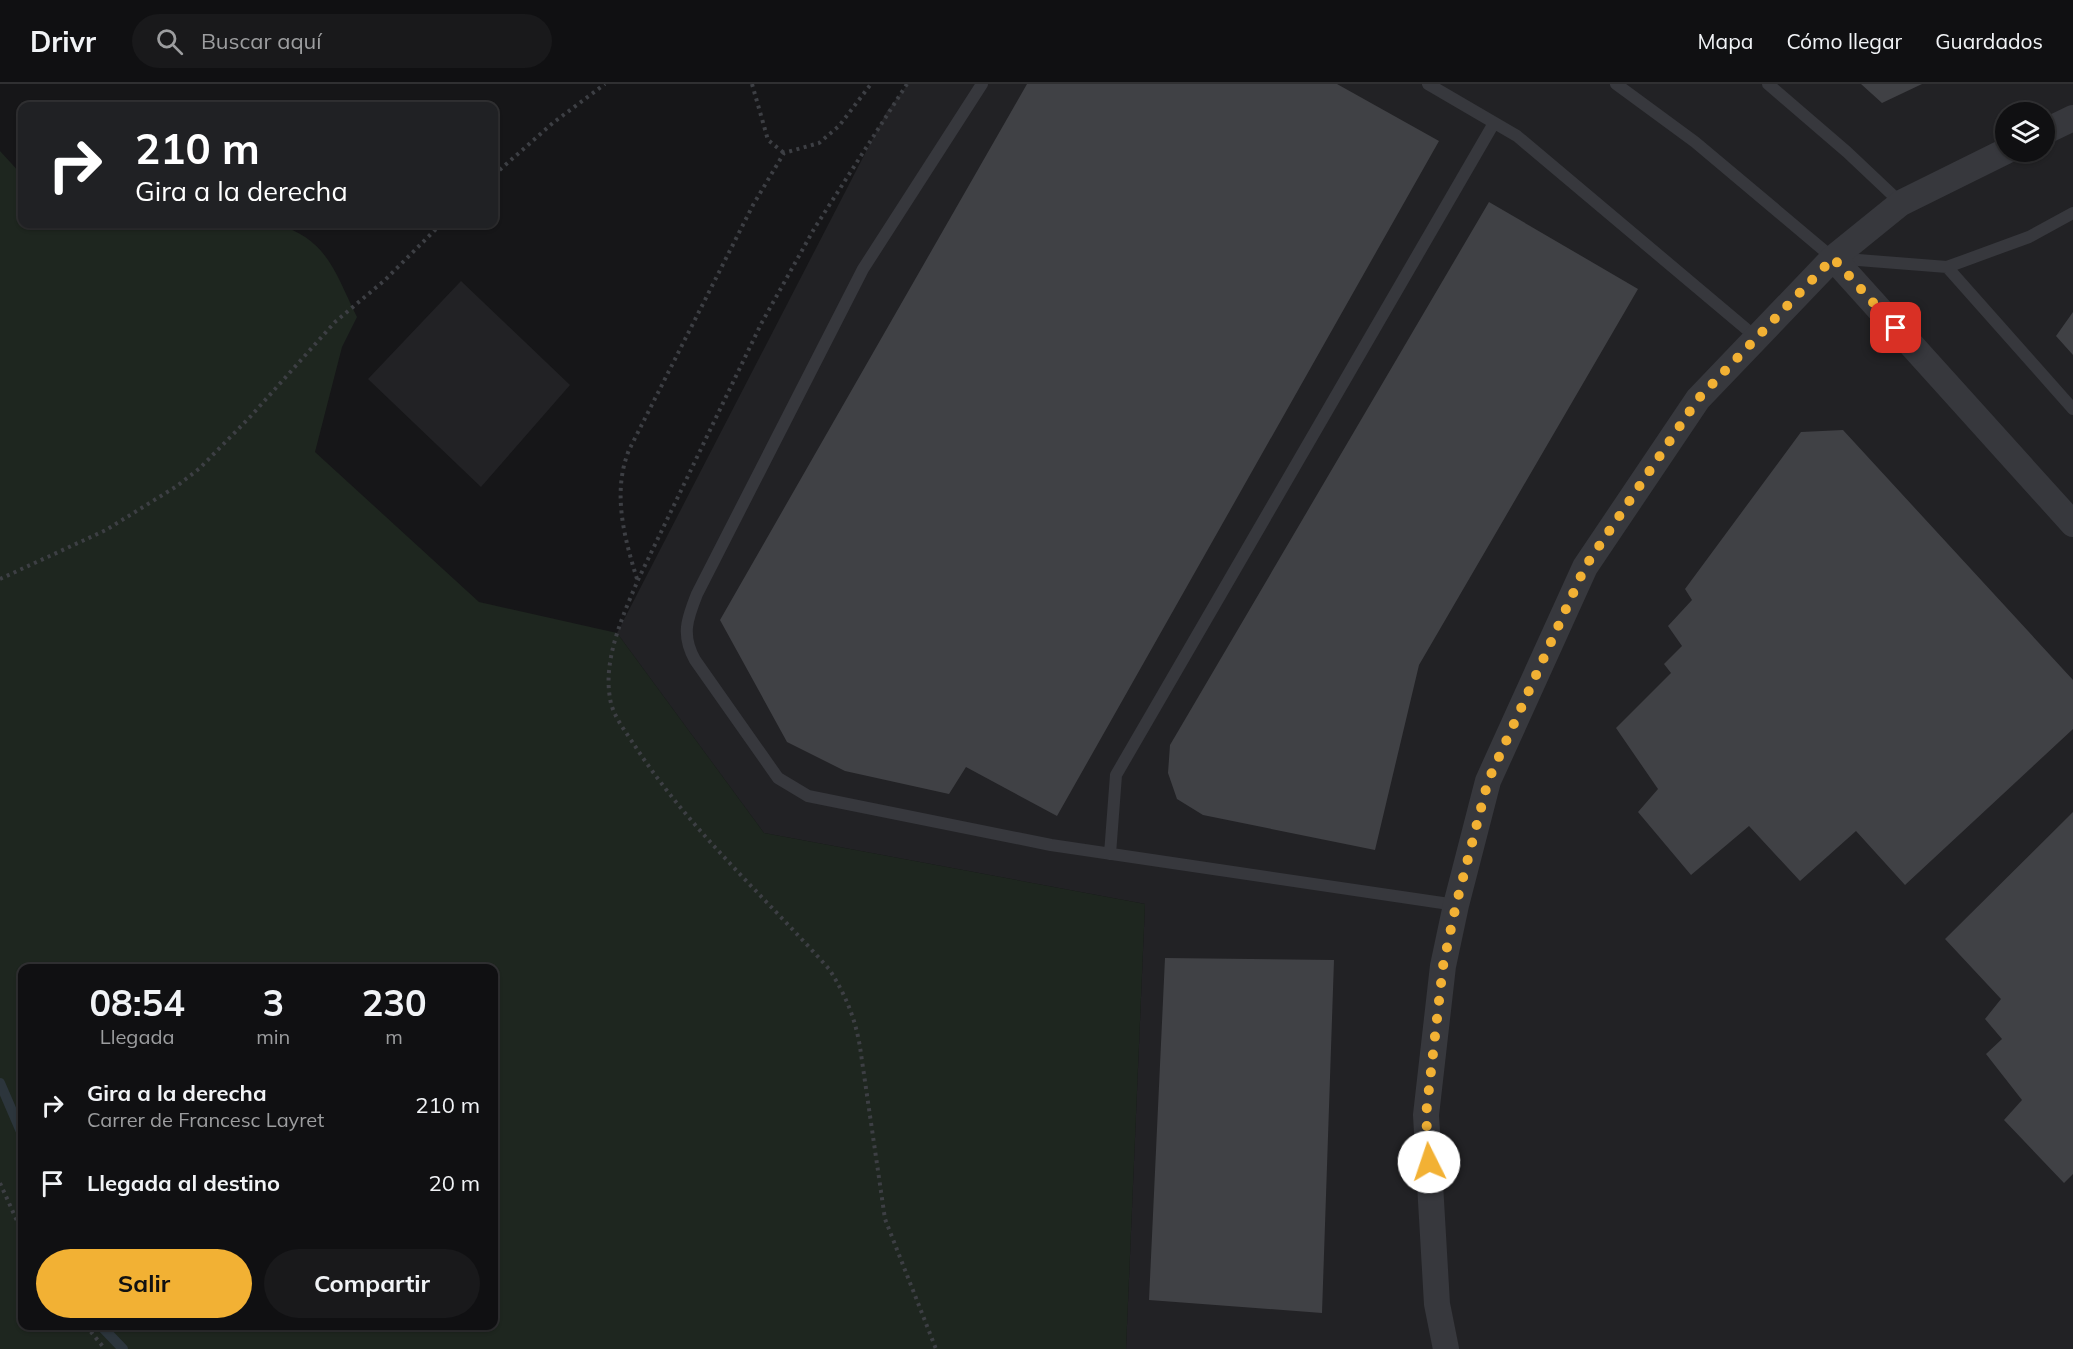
<!DOCTYPE html>
<html lang="es">
<head>
<meta charset="utf-8">
<style>
	:root { --surface:#101012; --page:#19191b; --text:#f1f3f6; --muted:#9c9d9f; --line:#303032; --accent:#f2b134 }
	body { margin:0; font-family:Mulish,sans-serif; background:var(--page); color:var(--text); height:100vh; display:flex; flex-direction:column; font-size:22px; white-space:nowrap }
	* { box-sizing:border-box; margin:0 }
	p { font-size:20px; color:var(--muted) }
	.icon { flex:none; width:33px; height:33px; fill:none; stroke:currentColor; stroke-width:2; stroke-linecap:round; stroke-linejoin:round }
	.map { position:relative; flex:1; overflow:hidden }
	.panel { position:absolute; left:18px; top:880px; width:480px; height:366px; display:flex; flex-direction:column; background:var(--surface); border-radius:12px; box-shadow:0 2px 4px #0004,0 0 0 2px var(--line) }
	.panel>* { flex:none }
	.banner { position:absolute; left:18px; top:18px; width:480px; height:126px; border-radius:12px; box-shadow:0 2px 4px #0004,0 0 0 2px var(--line); background:#202124; color:#fff; overflow:hidden }
	.buttons { position:absolute; left:1995px; top:18px; display:grid; gap:12px }
	.buttons a { display:grid; place-items:center; width:60px; height:60px; border-radius:50%; background:var(--surface); box-shadow:0 2px 4px #0004,0 0 0 2px var(--line); font-size:30px }
	.pin { position:absolute; display:grid; place-items:center; width:51px; height:51px; color:#fff; margin:-26px; border-radius:12px; box-shadow:0 3px 9px #0006 }
	.me { position:absolute; width:66px; margin:-33px; rotate:356deg; stroke-linejoin:round; filter:drop-shadow(0 0 4px #0008) }
	.turn { display:flex; align-items:center; gap:21px; height:126px; padding:0 18px; font-size:27px }
	.turn .icon { width:78px; height:78px; stroke-width:2.5 }
	.turn b { display:block; font-size:42px; line-height:51px }
	.eta { display:flex; justify-content:space-evenly; align-items:center; height:102px; text-align:center }
	.eta b { font-size:36px; font-weight:700; line-height:42px }
	.button { display:flex; gap:12px; margin-top:auto; padding:12px 18px }
	.button a { flex:1; height:69px; border-radius:36px; background:var(--accent); color:#111; font-size:24px; font-weight:700; line-height:69px; text-align:center }
	.button a+a { background:var(--page); color:var(--text) }
	ul { padding:0; list-style:none }
	li { display:flex; align-items:center; gap:18px; height:78px; padding:0 18px }
	li div { flex:1 }
	li b { display:block; font-size:22px }
	li em { font-style:normal }
	header { display:flex; align-items:center; gap:36px; box-sizing:border-box; height:84px; padding:0 30px; background:var(--surface); border-bottom:2px solid var(--line) }
	header strong { font-size:28px }
	nav { display:flex; gap:33px; margin-inline-start:auto; font-size:21px }
	.search { width:420px; height:54px; background:var(--page); display:flex; align-items:center; gap:15px; box-sizing:border-box; padding:0 21px; border-radius:33px; color:var(--muted); font-size:22px }
	.map>svg:first-child { display:block }
	.built { fill:#222225; fill-rule:evenodd }
	.green { fill:#1e261f; fill-rule:evenodd }
	.lines { fill:none; stroke-linecap:round; stroke-linejoin:round }
	.stream { stroke:#2c353c; stroke-width:10 }
	.building { fill:#404145 }
	.path { stroke:#3d3f44; stroke-width:4; stroke-dasharray:3 4.5; stroke-linecap:butt }
	.lane { stroke:#37383d; stroke-width:12 }
	.street { stroke:#37383d; stroke-width:26 }
	.route { stroke:#f2b134; stroke-width:10; stroke-dasharray:0 18 }
</style>
</head>
<body>
<header>
<strong>Drivr</strong>
<div class="search"><svg class="icon" aria-label="search" viewBox="0 0 24 24"><circle cx="10" cy="10" r="6"/><path d="M15 15l6 6"/></svg>Buscar aquí</div>
<nav><a>Mapa</a><a>Cómo llegar</a><a>Guardados</a></nav>
</header>
<div class="map">
<svg width="2073" height="1265" viewBox="0 0 2073 1265">
	<rect width="100%" height="100%" fill="#161618"/>
	<path class="built" d="M908,0H2073V1265H1126L1145,820L764,749L617,549L887,27ZM2006,28H2044V68H2006Z
		M461,197L570,301L481,403L368,295Z"/>
	<path class="green" d="M0,67L22,91V140H276C328,155 335,189 357,233L342,263L315,368L479,518L617,549L764,749L1145,820L1126,1265H0ZM22,885H494V1242H22Z"/>
	<g class="lines">
		<path class="stream" d="M0,999L22,1050
			M101,1242L123,1265"/>
	</g>
	<path class="building" d="M1027,0H1337L1439,57L1057,732L966,683L949,710L845,687L787,658L720,536Z
		M1861,0H1922L1882,19Z
		M1489,118L1638,205L1419,581L1375,766L1203,731L1177,715L1168,689L1170,661Z
		M2073,228V271L2056,252Z
		M1843,346L2073,596V645L1905,801L1856,747L1800,797L1749,742L1691,791L1638,728L1658,705L1616,644L1671,589L1664,580L1682,562L1668,542L1692,516L1685,505L1801,348Z
		M2073,728V1090L2064,1099L2004,1036L2022,1016L1986,970L2002,955L1985,935L2001,915L1945,855Z
		M1165,874L1334,876L1322,1229L1149,1216Z"/>
	<g class="lines">
		<path class="path" d="M752,0L768,56L784,69
			M907,0L814,145L761,240L638,496C623,531 603,575 610,614C612,631 626,648 635,662C689,745 764,812 829,885C845,910 855,933 860,963L885,1135L936,1265
			M494,91L554,38L605,0
			M0,495L106,446L177,402L200,384L250,333L335,238L385,196L441,140
			M637,495C624,453 612,408 629,366L753,121L784,69L819,59L839,42L871,0
			M0,1099L22,1148
			M86,1242L105,1265"/>
		<path class="lane" d="M982,0L863,185L697,510C687,535 681,551 695,576L778,694L808,712L1051,761L1456,821
			M1428,0L1517,52L1757,254
			M1616,0L1695,58L1833,174L1947,183L2029,153L2073,129
			M1768,0L1847,68L1901,119
			M1947,183L2073,325
			M1110,770L1116,691L1494,39"/>
		<path class="street" d="M2044,48L2073,34
			M1833,174L2073,440
			M1446,1265L1437,1220L1426,1031L1443,882L1456,821L1488,697L1585,483L1698,315L1833,174L1901,119L2006,67"/>
	</g>
	<g class="lines">
		<path class="route" d="M1429,1078L1426,1031L1443,882L1456,821L1488,697L1585,483L1698,315L1833,174L1896,244"/>
	</g>
</svg>
<div class="buttons">
<a><svg class="icon" aria-label="layers" viewBox="0 0 24 24"><path d="M12 4l9 5-9 5-9-5zM3 14l9 5 9-5"/></svg></a>
</div>
<div class="pin" style="left:1896px;top:244px;background:#d93025"><svg class="icon" aria-label="arrive" viewBox="0 0 24 24"><path d="M6 21V4h12l-3 4 3 4H6"/></svg></div>
<svg class="me" style="left:1429px;top:1078px" viewBox="-20 -20 40 40"><circle r="19" fill="#fff"/><path d="M0-13L10 11 0 6-10 11z" fill="#f2b134"/></svg>
<div class="banner">
<div class="turn"><svg class="icon" aria-label="right" viewBox="0 0 24 24"><path d="M7 20v-9h11M14 6l5 5-5 5"/></svg><div><b>210 m</b>Gira a la derecha</div></div>
</div>
<section class="panel">
<div class="eta">
<div><b>08:54</b><p>Llegada</p></div>
<div><b>3</b><p>min</p></div>
<div><b>230</b><p>m</p></div>
</div>
<ul>
<li><svg class="icon" aria-label="right" viewBox="0 0 24 24"><path d="M7 20v-9h11M14 6l5 5-5 5"/></svg><div><b>Gira a la derecha</b><p>Carrer de Francesc Layret</p></div><em>210 m</em></li>
<li><svg class="icon" aria-label="arrive" viewBox="0 0 24 24"><path d="M6 21V4h12l-3 4 3 4H6"/></svg><div><b>Llegada al destino</b></div><em>20 m</em></li>
</ul>
<div class="button"><a>Salir</a><a>Compartir</a></div>
</section>
</div>
</body>
</html>
